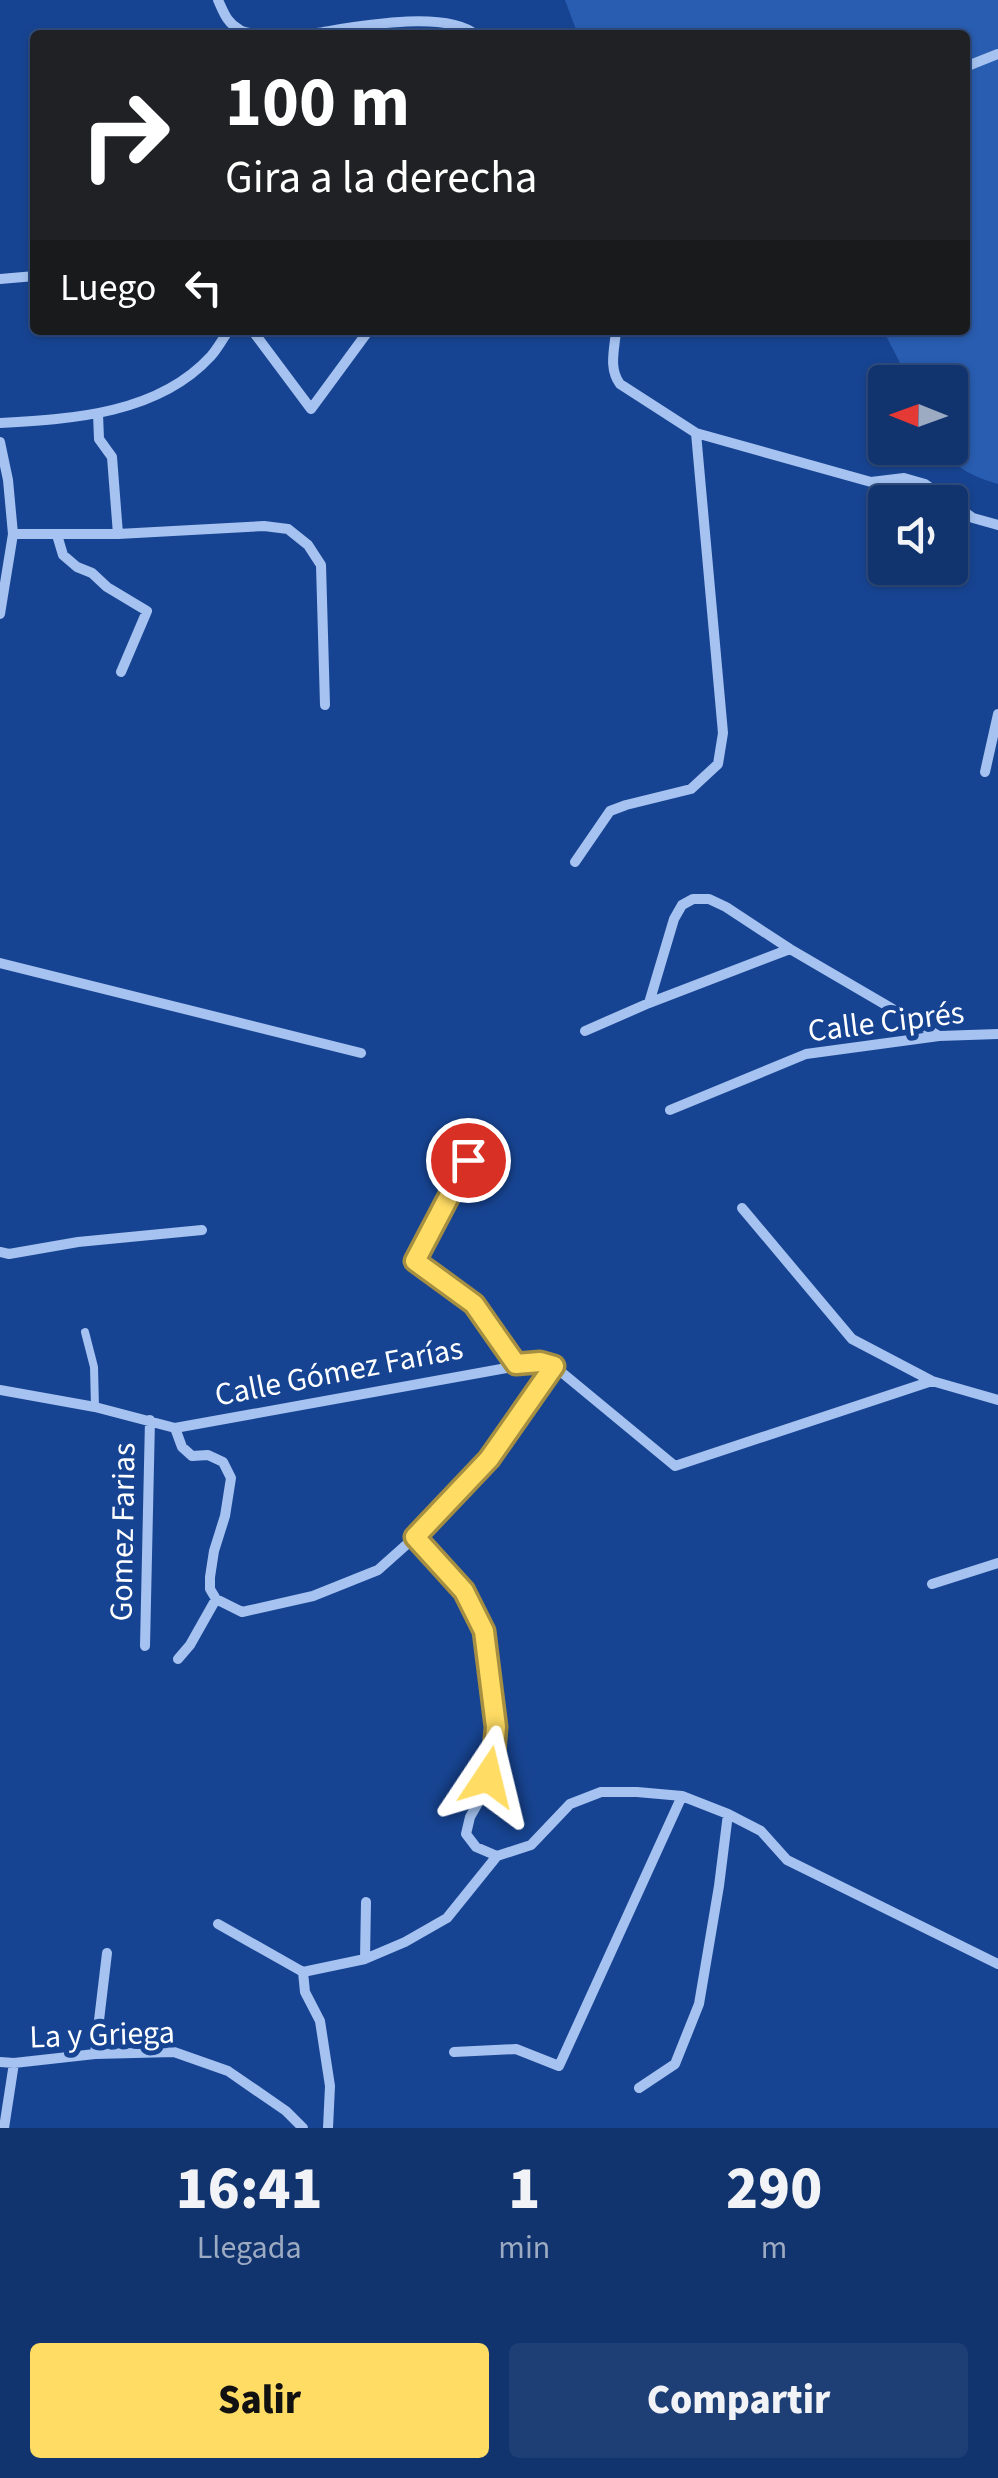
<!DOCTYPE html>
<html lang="es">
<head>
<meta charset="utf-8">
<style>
	:root { --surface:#11336e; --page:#1e3f76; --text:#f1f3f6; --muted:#9caac2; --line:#304e81; --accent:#ffdc64 }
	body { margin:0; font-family:"Source Sans 3",sans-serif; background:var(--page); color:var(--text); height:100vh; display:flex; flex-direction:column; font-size:38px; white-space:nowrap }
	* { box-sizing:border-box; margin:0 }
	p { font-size:32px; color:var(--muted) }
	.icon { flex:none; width:55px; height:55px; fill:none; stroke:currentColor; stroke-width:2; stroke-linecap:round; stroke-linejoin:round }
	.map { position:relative; height:2128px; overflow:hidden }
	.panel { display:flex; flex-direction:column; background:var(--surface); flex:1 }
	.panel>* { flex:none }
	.guide { position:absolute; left:30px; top:30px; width:940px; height:305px; border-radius:10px; box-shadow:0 2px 8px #0004,0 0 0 2px var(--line); background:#202124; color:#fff; overflow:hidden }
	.needle { width:65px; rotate:271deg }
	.fabs { position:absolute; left:868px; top:365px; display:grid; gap:20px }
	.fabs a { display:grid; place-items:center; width:100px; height:100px; border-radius:10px; background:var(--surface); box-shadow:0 2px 8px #0004,0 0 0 2px var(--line); font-size:50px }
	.pin { position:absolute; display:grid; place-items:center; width:85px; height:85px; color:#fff; margin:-42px; border:5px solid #fff; border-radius:50%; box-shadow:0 2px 10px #0007 }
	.me { position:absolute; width:110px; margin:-55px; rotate:10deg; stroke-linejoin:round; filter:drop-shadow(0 0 8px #0008) }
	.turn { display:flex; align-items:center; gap:35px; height:210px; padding:0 30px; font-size:45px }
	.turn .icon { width:130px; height:130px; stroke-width:2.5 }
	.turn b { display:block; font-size:70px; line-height:85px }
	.then { display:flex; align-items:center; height:95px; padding:0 30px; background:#0003; gap:20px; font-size:38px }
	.eta { display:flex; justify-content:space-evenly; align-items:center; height:170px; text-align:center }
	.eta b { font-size:60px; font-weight:800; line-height:70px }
	.cta { display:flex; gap:20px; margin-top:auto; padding:20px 30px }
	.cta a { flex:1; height:115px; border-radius:10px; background:var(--accent); color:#111; font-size:40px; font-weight:800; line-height:115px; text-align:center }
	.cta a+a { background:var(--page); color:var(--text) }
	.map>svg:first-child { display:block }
	.green { fill:#295db1 }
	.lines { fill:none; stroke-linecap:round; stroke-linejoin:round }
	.service { stroke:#a5c2f0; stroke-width:8 }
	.minor { stroke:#a5c2f0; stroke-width:10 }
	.route-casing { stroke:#a68f41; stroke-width:25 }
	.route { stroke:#ffdc64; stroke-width:18 }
	.labels { text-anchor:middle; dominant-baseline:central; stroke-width:10; stroke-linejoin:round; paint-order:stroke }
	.street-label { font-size:32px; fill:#fff; stroke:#174492 }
</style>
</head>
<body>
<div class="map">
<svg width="998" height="2128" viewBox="0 0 998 2128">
	<rect width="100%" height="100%" fill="#174492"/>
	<path class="green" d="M565,0H998V484C975,477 956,470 944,448H950V382H910L883,330H965V35H578Z"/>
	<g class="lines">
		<path class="service" d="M85,1332L94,1367L95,1407"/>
		<path class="minor" d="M218,0C224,13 227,23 240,30C247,34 255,33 263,34C280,35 299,35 317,33C355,27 445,9 476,35
			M965,67L998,54
			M0,279L35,276
			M252,330L311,409L369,330
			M616,330C615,348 608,368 620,384L696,433L871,482L904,478L925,484L973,518L998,525
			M98,414L99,439L112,457L118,534
			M0,423C73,419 158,414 211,356C218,348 223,338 229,330
			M0,442L8,480L13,534L0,614
			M13,534H118L264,526L288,529L308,545L321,565L325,705
			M57,535L63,555L77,567L92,573L107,587L147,611L121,672
			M985,772L998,714
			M575,862L610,811L626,805L691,789L718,764L723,733L696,433
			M0,963L361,1053
			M649,1003L674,919L682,905L693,899H709L726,907L790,949L939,1036
			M585,1031L649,1003L790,949
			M670,1110L806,1054L939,1036L998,1034
			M467,1160L415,1261L475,1304L517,1364
			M742,1208L852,1339L932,1381
			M0,1252L9,1254L78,1242L202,1230
			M0,1390L95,1407L175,1428L540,1362L554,1366L675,1466L932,1381L998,1400
			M175,1428L182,1447L192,1456L208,1455L223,1462L231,1478L225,1516L214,1551L210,1577V1589L216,1599L242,1612L313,1596L378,1570L415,1537L489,1459L554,1366
			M415,1537L465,1591L484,1631L496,1727L494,1753L478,1803L470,1817L466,1834L476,1847L497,1856
			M932,1584L998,1563
			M145,1646L150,1420
			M178,1659L190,1645L216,1599
			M218,1924L303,1972
			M365,1959L366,1902
			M303,1972L365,1959L405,1942L447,1918L497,1856L531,1845L570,1804L601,1792H637L682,1796L728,1814L761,1831L787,1860L998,1964
			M303,1972L305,1992L320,2021L330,2086L328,2128
			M454,2052L516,2049L559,2066L682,1796
			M95,2054L107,1953
			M0,2062L14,2063L95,2054L174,2052L228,2071L286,2111L303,2128
			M639,2088L675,2064L699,2004L719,1886L728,1814
			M4,2128L14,2063"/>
	</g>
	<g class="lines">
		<g class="route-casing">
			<path id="route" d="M468,1160L415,1261L474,1304L516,1364L540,1362L554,1366L489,1459L415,1537L464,1591L484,1631L496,1727L494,1752L488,1777"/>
		</g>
		<use href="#route" class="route"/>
	</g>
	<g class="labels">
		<g class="street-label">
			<text transform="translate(886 1022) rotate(-7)">Calle Ciprés</text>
			<text transform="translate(339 1372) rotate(-11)">Calle Gómez Farías</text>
			<text transform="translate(123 1532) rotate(-89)">Gomez Farias</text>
			<text transform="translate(102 2035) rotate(-2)">La y Griega</text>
		</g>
	</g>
</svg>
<div class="fabs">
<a><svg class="needle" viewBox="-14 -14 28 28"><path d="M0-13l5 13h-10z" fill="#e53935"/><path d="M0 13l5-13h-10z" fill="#9caac2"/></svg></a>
<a><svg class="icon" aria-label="sound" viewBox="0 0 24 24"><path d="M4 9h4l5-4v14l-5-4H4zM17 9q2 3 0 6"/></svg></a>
</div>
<div class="pin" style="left:468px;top:1160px;background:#d93025"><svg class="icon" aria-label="arrive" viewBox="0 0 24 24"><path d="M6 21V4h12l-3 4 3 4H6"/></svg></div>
<svg class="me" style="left:488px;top:1777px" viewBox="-20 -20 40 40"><path d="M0-17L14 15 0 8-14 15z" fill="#ffdc64" stroke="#fff" stroke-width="4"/></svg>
<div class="guide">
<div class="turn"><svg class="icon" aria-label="right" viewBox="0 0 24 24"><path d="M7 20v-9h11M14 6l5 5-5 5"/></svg><div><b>100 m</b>Gira a la derecha</div></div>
<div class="then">Luego<svg class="icon" aria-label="left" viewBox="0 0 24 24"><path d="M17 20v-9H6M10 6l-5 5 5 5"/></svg></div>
</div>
</div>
<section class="panel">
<div class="eta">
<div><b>16:41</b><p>Llegada</p></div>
<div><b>1</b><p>min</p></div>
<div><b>290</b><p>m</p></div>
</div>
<div class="cta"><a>Salir</a><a>Compartir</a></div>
</section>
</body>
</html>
